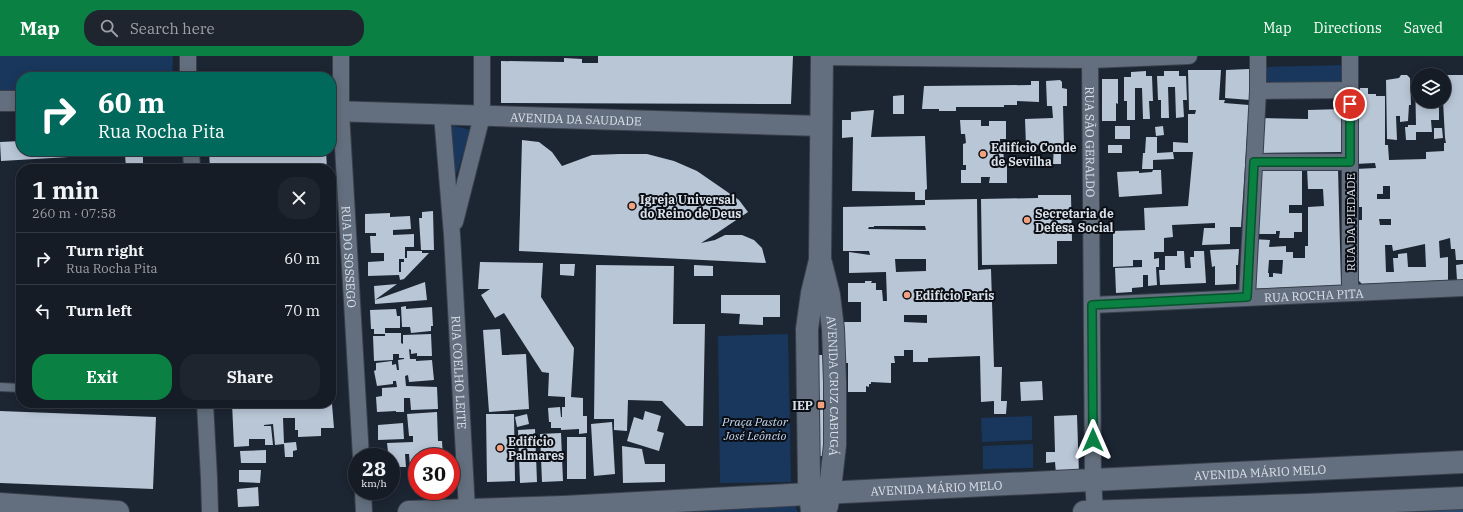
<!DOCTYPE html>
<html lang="en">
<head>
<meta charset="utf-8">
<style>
	:root { --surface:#151c26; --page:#1e252e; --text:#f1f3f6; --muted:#9da1a7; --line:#343a43; --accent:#0b8043 }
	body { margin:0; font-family:"IBM Plex Serif",serif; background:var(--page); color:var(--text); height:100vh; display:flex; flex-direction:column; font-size:15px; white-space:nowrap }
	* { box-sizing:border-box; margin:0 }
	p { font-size:13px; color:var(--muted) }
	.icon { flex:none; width:22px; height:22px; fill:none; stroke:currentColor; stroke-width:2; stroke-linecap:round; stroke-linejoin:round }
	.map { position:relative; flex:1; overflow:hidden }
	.side { position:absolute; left:16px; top:108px; width:320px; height:244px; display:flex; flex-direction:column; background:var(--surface); border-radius:16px; box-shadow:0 2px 10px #0003,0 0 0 1px var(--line) }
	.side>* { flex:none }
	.guide { position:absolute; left:16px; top:16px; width:320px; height:84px; border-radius:16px; box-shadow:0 2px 10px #0003,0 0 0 1px var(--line); background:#00695c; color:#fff; overflow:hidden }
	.tools { position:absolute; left:1411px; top:12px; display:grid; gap:8px }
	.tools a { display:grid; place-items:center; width:40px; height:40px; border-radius:50%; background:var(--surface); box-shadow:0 2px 10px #0003,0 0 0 1px var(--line); font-size:20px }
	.speed { position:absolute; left:348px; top:392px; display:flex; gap:8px; font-size:20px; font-weight:700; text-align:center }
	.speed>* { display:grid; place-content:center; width:52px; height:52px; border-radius:50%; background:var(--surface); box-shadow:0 2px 10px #0003,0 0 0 1px var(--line); line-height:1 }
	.speed small { font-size:10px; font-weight:400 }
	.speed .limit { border:6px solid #d22; background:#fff; color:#111 }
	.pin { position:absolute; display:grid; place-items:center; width:34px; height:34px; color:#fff; margin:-17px; border:2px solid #fff; border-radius:50%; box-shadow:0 1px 4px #0007 }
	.me { position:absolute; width:44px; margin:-22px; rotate:0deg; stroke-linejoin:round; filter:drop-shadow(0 0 3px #0008) }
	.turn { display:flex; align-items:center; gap:14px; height:84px; padding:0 16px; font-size:18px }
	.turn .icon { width:52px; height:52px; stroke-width:2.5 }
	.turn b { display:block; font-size:28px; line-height:34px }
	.round { display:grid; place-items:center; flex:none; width:42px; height:42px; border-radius:16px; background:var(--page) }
	.overview { display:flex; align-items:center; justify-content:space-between; height:68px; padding:0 16px }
	h1 { font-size:24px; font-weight:700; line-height:30px }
	.action { display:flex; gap:8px; margin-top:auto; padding:8px 16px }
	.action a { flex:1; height:46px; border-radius:16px; background:var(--accent); color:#fff; font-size:16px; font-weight:700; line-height:46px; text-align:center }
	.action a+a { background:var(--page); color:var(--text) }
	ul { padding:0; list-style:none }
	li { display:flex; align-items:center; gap:12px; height:52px; padding:0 16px; border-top:1px solid var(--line) }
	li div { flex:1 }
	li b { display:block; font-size:15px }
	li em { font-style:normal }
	header { display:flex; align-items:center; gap:24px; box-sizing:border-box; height:56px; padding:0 20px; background:var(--accent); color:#fff }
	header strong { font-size:19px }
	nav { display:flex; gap:22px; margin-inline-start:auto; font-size:14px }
	.search { width:280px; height:36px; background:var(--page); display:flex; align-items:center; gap:10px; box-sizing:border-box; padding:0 14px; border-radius:16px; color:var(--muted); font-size:15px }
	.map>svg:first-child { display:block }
	.green { fill:#19375c }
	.forest { fill:#2b4a71 }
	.building { fill:#b9c6d6; fill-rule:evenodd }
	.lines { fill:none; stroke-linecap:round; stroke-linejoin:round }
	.service-casing { stroke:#39404b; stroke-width:10 }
	.minor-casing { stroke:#39404b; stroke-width:18 }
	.tertiary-casing { stroke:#39404b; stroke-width:22 }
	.secondary-casing { stroke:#39404b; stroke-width:24 }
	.service { stroke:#636f7e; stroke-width:8 }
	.minor { stroke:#636f7e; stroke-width:16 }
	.tertiary { stroke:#636f7e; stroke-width:20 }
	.secondary { stroke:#636f7e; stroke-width:22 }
	.route-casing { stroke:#07532c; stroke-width:10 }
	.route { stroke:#0b8043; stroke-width:7 }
	.poi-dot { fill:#f1a17d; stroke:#0a0e14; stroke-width:1.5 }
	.labels { text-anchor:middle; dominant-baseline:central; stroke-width:4; stroke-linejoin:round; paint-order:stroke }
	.street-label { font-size:12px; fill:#dae0e9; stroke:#0a0e14 }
	.poi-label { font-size:12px; font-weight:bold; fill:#dae0e9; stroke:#0a0e14; text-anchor:start }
	.park-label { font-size:12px; font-style:italic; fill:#c4d8f2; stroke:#0a0e14 }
</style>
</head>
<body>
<header>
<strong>Map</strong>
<div class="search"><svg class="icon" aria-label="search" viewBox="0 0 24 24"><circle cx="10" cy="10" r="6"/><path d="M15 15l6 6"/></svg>Search here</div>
<nav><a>Map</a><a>Directions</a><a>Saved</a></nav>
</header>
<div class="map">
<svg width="1463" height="456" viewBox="0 0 1463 456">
	<rect width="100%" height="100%" fill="#1c2532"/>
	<path class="green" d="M0,0H173L172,21H21V37H0Z
		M1346,9L1347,28L1264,29V11Z
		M450,69L471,74L453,128Z
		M788,278L791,426L720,427L718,280Z
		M1032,360V384L982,386L981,362Z
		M1033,388V412L983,413V390Z
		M795,450L798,456H642Z"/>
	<path class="forest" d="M1463,451V456H1385Z"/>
	<path class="building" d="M598,0H793L791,48L501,47V5L564,6V2L582,3V7H598Z
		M1249,13L1252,16L1250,44L1225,42L1226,14Z
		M1188,14H1221L1219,44H1225L1224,47L1249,49L1241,171H1230V188L1202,189L1204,172H1215V167L1172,169L1173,181L1164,182V196H1154V203L1159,202V211H1156L1157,229L1148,230V219H1143V231L1132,232V236L1116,237L1115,212L1142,211V204H1133V210L1113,211V175L1145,174L1144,152L1188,150L1193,96H1173V86L1188,87V58H1195L1196,54H1189Z
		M1146,15V20H1152L1153,45H1149L1150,63H1143L1142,32H1135V64H1127V45H1124V21H1131V16Z
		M1164,15H1179V20H1186L1187,44H1183L1184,61L1176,62L1175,31H1168L1169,62H1161V44H1158L1157,20H1164Z
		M1401,19H1407L1410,22L1411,49H1409L1408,65L1400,66V60H1396L1397,84L1387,83L1386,24L1399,22Z
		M1444,19H1463V204H1456L1455,193H1451L1450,182L1439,185L1440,202L1448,201V224L1362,228L1358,224V217H1357V164H1362V151H1356L1355,113L1376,112L1375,107L1355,108L1354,40H1359L1360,32H1368V38H1376V40H1385V89H1388L1389,104L1426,103V96L1444,95V87H1446L1445,82L1443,45ZM1383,130H1390V143H1377V138H1383ZM1379,163H1391V169H1380ZM1425,188L1426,211H1408L1407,197L1398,198V202H1393L1394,216H1386L1385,189H1392L1393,195Z
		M1415,20H1418V45H1439V64H1431L1432,76H1416V84H1406L1405,71H1408V69H1416Z
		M1102,23H1118V48L1116,47V65H1102Z
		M1060,24L1062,26V32L1067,33V50H1063L1064,89L1026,90L1025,63L1053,62L1052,50H1047L1046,25Z
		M1031,25H1039V46L1017,45V49H1004V51H956V55H939V53H922L924,30L1031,29Z
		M904,39V58H893V40Z
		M1343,53L1344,96L1259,97L1260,62L1308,63V54Z
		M874,54L871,81L925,80L927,133L925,134V144H915V136L852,135L853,81L842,82V64H851V56Z
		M960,64H981V70H989V65H1006V83H1000V87H1003L1004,108H1007V127H989L990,121H981V127H961V114H966V109H963V88L966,87L965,78H961Z
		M1115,70H1130V83H1115Z
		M1163,70L1164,79L1156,80L1155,71Z
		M1434,72H1442L1443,82L1434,83Z
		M1146,81H1157V97L1173,96L1174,103L1153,104V113H1142L1143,97H1145Z
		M522,84L539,86L552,96L562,110L592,99L619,98H647L674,105L697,115L739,144L748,156L717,177L701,187L715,184L725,179H742L754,184L762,192L766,207L519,195Z
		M21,85V95H69V101L1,105L0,86Z
		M1108,89H1122V97H1108Z
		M1054,90H1068V94H1061V108H1053Z
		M84,95H143V111H126L125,99L84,100Z
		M145,95H165V96L145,98Z
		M209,95H326L327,113H210Z
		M1257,111L1302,112V149H1289V157H1302V176H1294V182H1279L1280,175H1276V178H1253Z
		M1307,112H1338L1341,229L1252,233V183L1270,184L1269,191L1286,190V196H1293V202H1305V190H1308V151L1324,150L1323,133H1308ZM1269,204H1283L1282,218L1273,217V221H1269V217H1268Z
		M1153,114H1161L1162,138L1119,141L1117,116L1139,115V117L1152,116Z
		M1038,139H1071L1072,185H1057V208L982,209L981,143L1038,142Z
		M977,143L978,214L991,213L994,311H1002L1001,345H1007L1006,358H994V345L981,346L980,300L928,302V306H913V294H904V300H894L895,307H891V327L871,326V328H869V331L866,330V336H848V307H843V266H861V246H848V227H865V225H872L871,227H876V234H882L883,245H887L886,216L849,217V196L870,199L869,195H843V151L925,149V144ZM874,170H925L926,174L868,173L869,171H874ZM895,203H926V215L896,216ZM904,259H927V267L904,266Z
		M433,155L434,194H421L419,162H422V156Z
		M390,157V161L410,160L411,173L393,174V179L414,178V191H405V202H407V195H422V197H429L404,223L400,224L399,219L368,220V206L384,205V197H371L370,180H376V177H365V158ZM399,203H404V206H401V216H399Z
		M1239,193L1238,209H1236V228L1215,229V210L1212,211L1210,194Z
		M1177,195H1184L1185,212H1191L1190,201H1194V195H1204L1206,227L1160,229L1159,214H1165V200H1177Z
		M480,206L543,207L541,241L574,292L571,341L583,342V360H587V377L579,378V373L561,374V372H551V366H549L548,352L560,351L561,361H562V351H565V341L548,340L549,317L542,316L504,257L495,262L481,239L490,233H478Z
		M560,208H575L574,220L560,219Z
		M1463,208V224H1457L1456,209Z
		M596,209L674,210L673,268H705L703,370H686L662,345L628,344L627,375L614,374V363H594Z
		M694,209L713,210V220H694Z
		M425,226L427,244L375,248L374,230L397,228L375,244Z
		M721,239H780V261H763V269L739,268L740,258L721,257Z
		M406,250V253L432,251L433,270H431V275L411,277L410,271H402L401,251Z
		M396,253L397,260H400V272H385V278H374V273H371L370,254Z
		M500,273L502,299L526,298L529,353L489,356L483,274Z
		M385,277H401V287L403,288V279L431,278L432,300H417V297L411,298V294L409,293L410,303H416V305L432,304L434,324L409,326L408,319L405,320L406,330L437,331L438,353L411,354L410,342H404V356H396V355L377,356L376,341L382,340V332L397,331L396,325H393V328L377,330L374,315L376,314V307L392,305V309L396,308L397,314H399L398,304L404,303V302H399V298H393V304L374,305L373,280H385Z
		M814,299H831L829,400H812Z
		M331,319H332L333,342H331Z
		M1042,325L1043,344L1021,345L1020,326Z
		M232,347H278V350L332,348L334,372H321V380L298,381V374H295V362H283L284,387L296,386L297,394L293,395V401H285L284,388L275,389L273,368L264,369V370H271L273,389H265V383H249V390L234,391Z
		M0,355L156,361L153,433L0,427Z
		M645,355L661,360L657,375L664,377L659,395L627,385L634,361L643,364Z
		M437,356L438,385H442L443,401H417V410L410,411L409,398H405L406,411H391V401H380L379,397L388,396L387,387L413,386V380H409L407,358Z
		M486,358H514L515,425L487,426Z
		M527,358L529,368L517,371L515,361Z
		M1077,359L1079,418H1056L1055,406L1046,407V396H1055L1054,360Z
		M612,366L615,418L594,420L591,368Z
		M403,367L404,383L378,384V369Z
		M535,373L537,426L520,427L518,374Z
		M561,377L563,425L542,426L540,378Z
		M567,381H586V423H567Z
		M622,390L642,393L645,408H665V426L623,427Z
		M266,394V407H241L240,395Z
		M239,414H261L260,427L239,426Z
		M258,431L259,450L238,451L237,433Z"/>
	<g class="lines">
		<g class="service-casing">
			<path id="service" d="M0,331L21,332"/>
		</g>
		<g class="minor-casing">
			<g id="minor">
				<path d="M188,0V21"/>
				<path id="s1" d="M341,0V56L361,401"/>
				<path id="s2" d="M1090,0L1093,424L1095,455"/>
				<path d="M1350,0V237"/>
				<path d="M822,1L1091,4L1189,0"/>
				<path d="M1258,35L1350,34"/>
				<path id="s3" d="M442,59L452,179L467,454"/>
				<path d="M191,95L192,113"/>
				<path d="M1254,106H1350"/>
				<path d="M455,166L482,60V0"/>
				<path d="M1247,241L1258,35V0"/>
				<path id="s4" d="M1092,249L1463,232"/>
				<path d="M205,347L209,422L210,456"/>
				<path d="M363,435L364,456"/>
			</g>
		</g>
		<g class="tertiary-casing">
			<g id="tertiary">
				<path d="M0,45H21"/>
				<path id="s5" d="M331,55L821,70"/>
			</g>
		</g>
		<g class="secondary-casing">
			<g id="secondary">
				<path id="s6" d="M821,207L829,239L833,273L835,326V389L831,424L827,450"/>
				<path d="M0,448L118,456"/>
				<path id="s7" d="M409,456L564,451L844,436L1463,406"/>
				<path d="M812,456L809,425L807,273L812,237L820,204L822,0"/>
				<path d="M1084,456L1305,449L1463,442"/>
			</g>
		</g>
		<use href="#service" class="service"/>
		<use href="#minor" class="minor"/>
		<use href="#tertiary" class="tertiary"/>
		<use href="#secondary" class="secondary"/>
	</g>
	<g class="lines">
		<g class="route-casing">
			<path id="route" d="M1093,384L1092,249L1247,241L1254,106H1350V48"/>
		</g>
		<use href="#route" class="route"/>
	</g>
	<g class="poi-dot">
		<circle cx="983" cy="98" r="4"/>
		<circle cx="632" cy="150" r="4"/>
		<circle cx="1027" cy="164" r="4"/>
		<circle cx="907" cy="239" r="4"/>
		<rect x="817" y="345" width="8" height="8" rx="2"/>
		<circle cx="500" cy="392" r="4"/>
	</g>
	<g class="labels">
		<g class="street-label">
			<text stroke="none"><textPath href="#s5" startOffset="245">AVENIDA DA SAUDADE</textPath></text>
			<text stroke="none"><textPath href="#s2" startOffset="86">RUA SÃO GERALDO</textPath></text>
			<text transform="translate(1350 166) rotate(-90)">RUA DA PIEDADE</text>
			<text stroke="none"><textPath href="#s1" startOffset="201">RUA DO SOSSEGO</textPath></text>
			<text stroke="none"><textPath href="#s4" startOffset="222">RUA ROCHA PITA</textPath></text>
			<text stroke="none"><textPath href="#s3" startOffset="258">RUA COELHO LEITE</textPath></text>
			<text stroke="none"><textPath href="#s6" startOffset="124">AVENIDA CRUZ CABUGÁ</textPath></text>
			<text stroke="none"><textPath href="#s7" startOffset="852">AVENIDA MÁRIO MELO</textPath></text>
			<text stroke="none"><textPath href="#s7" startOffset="528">AVENIDA MÁRIO MELO</textPath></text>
		</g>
		<g class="poi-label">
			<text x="991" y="91">Edifício Conde<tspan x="991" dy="14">de Sevilha</tspan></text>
			<text x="640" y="143">Igreja Universal<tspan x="640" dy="14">do Reino de Deus</tspan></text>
			<text x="1035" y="157">Secretaria de<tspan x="1035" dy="14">Defesa Social</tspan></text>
			<text x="915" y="239">Edifício Paris</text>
			<text x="813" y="349" text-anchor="end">IEP</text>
			<text x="508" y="385">Edifício<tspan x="508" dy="14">Palmares</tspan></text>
		</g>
		<g class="park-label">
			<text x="755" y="365">Praça Pastor<tspan x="755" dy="14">José Leôncio</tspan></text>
		</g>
	</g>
</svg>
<div class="tools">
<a><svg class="icon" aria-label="layers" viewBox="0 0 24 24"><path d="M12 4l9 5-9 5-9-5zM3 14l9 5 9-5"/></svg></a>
</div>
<div class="speed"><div>28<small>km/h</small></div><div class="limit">30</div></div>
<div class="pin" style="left:1350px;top:48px;background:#d93025"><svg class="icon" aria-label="arrive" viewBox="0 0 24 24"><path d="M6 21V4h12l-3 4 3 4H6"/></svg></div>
<svg class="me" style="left:1093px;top:384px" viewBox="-20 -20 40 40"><path d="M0-17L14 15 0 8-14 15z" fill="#0b8043" stroke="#fff" stroke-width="4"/></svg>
<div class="guide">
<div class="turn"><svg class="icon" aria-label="right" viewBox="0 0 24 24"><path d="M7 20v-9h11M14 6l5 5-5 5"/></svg><div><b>60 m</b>Rua Rocha Pita</div></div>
</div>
<section class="side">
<div class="overview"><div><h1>1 min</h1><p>260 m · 07:58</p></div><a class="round"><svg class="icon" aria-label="close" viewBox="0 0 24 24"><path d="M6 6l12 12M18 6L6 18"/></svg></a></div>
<ul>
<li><svg class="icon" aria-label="right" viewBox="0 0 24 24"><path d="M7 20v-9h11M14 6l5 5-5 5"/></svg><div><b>Turn right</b><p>Rua Rocha Pita</p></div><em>60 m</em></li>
<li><svg class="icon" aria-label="left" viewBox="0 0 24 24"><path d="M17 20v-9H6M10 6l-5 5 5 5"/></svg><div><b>Turn left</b></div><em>70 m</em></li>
</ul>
<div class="action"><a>Exit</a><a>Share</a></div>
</section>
</div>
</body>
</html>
